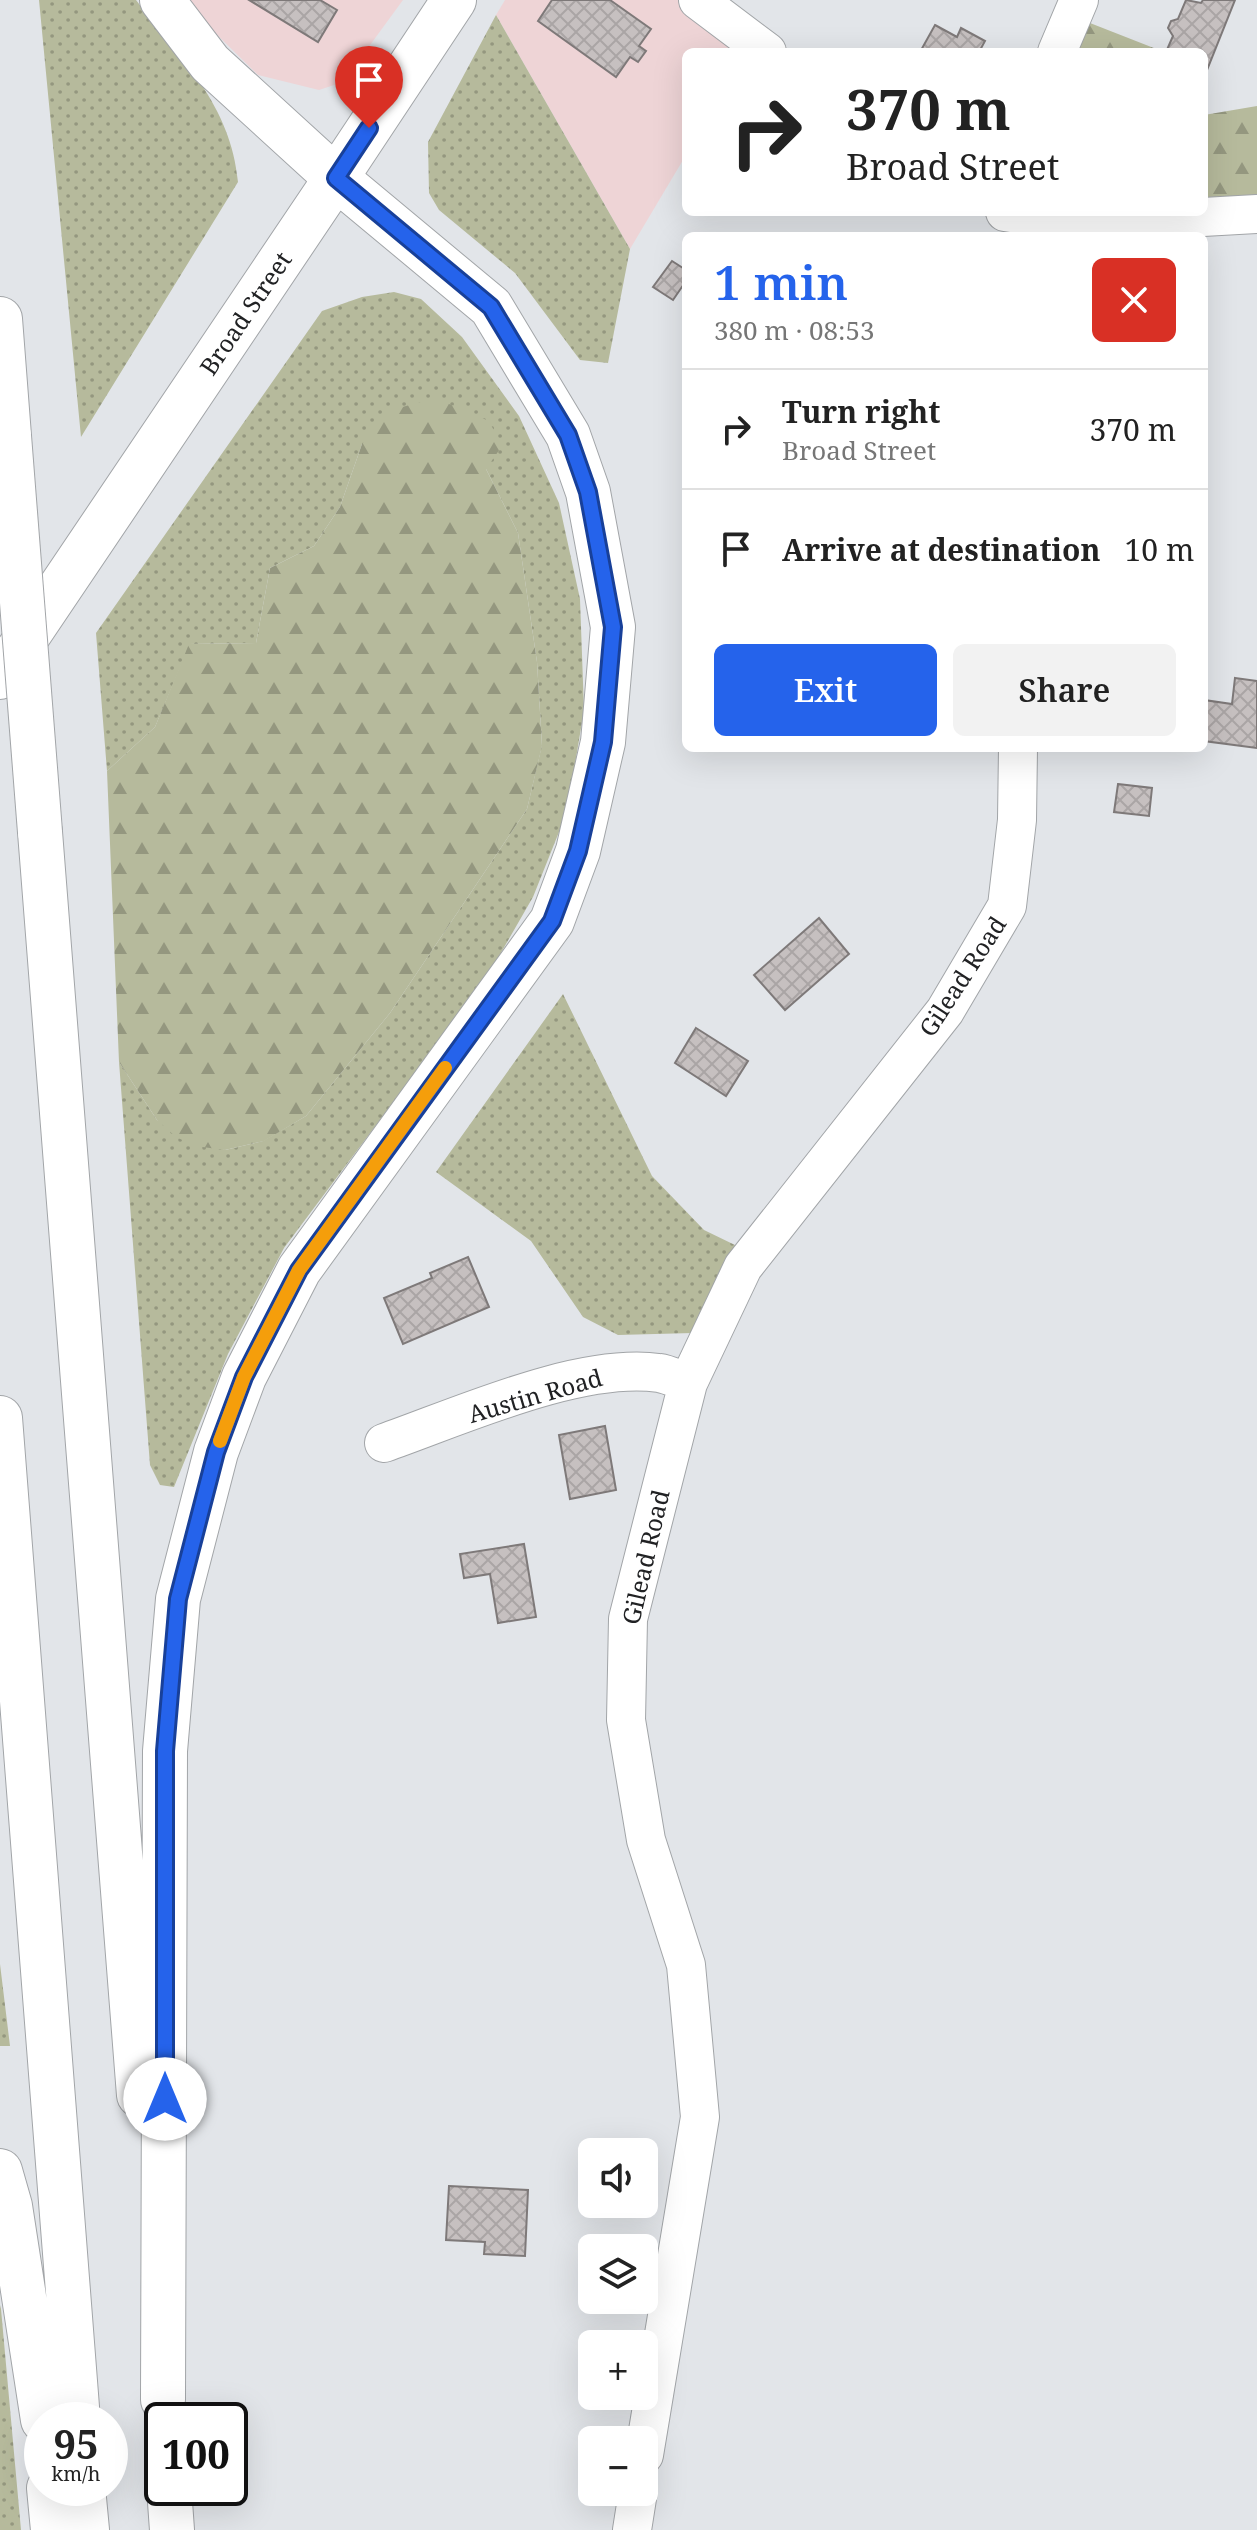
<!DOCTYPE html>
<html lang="en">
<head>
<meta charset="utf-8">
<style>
	:root { --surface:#fff; --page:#f2f2f2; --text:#222; --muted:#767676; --line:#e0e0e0; --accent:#2563eb }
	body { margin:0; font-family:"Noto Serif",serif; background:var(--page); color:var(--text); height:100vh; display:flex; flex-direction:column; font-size:30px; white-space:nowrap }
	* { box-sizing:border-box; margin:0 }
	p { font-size:26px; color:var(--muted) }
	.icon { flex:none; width:44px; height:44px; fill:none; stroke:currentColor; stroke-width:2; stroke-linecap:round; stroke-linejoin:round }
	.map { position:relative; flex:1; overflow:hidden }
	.side { position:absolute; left:682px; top:232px; width:526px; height:520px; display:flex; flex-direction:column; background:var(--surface); border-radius:12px; box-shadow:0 8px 32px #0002 }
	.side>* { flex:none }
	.banner { position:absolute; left:682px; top:48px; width:526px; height:168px; border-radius:12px; box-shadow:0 8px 32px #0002; background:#fff; color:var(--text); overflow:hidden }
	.buttons { position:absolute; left:578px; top:2138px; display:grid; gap:16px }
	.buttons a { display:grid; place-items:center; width:80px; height:80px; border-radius:12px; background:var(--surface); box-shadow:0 8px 32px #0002; font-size:40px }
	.speed { position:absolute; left:24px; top:2402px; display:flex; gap:16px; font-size:40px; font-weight:700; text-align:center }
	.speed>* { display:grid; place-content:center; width:104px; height:104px; border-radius:50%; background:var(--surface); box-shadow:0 8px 32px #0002; line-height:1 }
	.speed small { font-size:20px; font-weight:400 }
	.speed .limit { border:4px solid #111; border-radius:12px; background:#fff; color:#111 }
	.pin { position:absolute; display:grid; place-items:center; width:68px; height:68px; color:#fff; margin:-82px -34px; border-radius:50% 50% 50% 0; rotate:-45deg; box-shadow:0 0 8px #0007 }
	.pin .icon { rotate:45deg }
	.me { position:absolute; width:88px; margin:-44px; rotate:0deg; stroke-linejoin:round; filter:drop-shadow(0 0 6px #0008) }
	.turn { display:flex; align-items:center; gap:28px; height:168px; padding:0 32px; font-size:36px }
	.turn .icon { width:104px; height:104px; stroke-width:2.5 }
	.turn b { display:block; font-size:56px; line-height:68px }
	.round { display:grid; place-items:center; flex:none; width:84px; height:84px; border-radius:12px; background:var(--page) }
	.headline { display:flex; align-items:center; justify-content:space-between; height:136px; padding:0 32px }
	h1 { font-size:48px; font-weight:600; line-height:60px; color:var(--accent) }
	.action { display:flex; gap:16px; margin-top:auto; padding:16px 32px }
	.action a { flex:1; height:92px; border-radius:12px; background:var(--accent); color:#fff; font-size:32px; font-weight:600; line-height:92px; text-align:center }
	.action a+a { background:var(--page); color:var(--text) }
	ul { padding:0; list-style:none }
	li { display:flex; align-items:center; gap:24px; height:120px; padding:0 32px; border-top:2px solid var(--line) }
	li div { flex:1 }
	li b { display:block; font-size:30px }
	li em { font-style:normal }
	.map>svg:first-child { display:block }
	.commercial { fill:#eed4d6 }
	.grass { fill:url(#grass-dots) }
	.forest { fill:url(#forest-firs) }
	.building { fill:url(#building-cross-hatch); stroke:#7e7979; stroke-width:2 }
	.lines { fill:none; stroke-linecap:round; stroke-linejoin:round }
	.street-casing { stroke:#a2a5a8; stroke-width:40 }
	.primary-casing { stroke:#a2a5a8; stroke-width:46 }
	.highway-casing { stroke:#a2a5a8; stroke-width:46 }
	.street { stroke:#fff; stroke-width:38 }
	.primary { stroke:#fff; stroke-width:44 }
	.highway { stroke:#fff; stroke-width:44 }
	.highway-bridge-casing { stroke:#a2a5a8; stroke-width:46; stroke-linecap:butt }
	.highway-bridge { stroke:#fff; stroke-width:44 }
	.route-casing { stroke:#184099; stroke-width:20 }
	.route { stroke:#2563eb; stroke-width:14 }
	.slow { stroke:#f59e0b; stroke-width:14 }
	.labels { text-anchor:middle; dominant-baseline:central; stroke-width:6; stroke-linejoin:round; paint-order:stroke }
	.street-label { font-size:24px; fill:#212224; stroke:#fff }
</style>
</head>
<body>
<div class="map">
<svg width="1257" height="2530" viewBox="0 0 1257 2530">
	<defs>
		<pattern id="grass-dots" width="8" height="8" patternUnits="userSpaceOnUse" patternTransform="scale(2)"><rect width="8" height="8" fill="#b6ba9c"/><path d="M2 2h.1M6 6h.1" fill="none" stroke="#94977f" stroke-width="1.8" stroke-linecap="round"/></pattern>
		<pattern id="forest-firs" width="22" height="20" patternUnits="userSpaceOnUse" patternTransform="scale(2)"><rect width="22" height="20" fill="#b6ba9c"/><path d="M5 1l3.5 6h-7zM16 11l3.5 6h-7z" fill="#94977f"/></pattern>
		<pattern id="building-cross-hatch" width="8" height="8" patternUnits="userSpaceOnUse" patternTransform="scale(2)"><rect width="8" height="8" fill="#c6c0c0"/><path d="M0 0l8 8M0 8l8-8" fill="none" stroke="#aaa5a5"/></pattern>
	</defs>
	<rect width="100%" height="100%" fill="#e2e5e9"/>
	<path class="commercial" d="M186,0H403L343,82L319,90L258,75L199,17Z
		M505,0H726L747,52H686V155L630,249L496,15Z"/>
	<path class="grass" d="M39,0H136C181,59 231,105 238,182L81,437Z
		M496,15L630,249L608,363L580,360L515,273L439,210L429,193L428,142Z
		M394,292L421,299L462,337L519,416L559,503L580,599L584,710L567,812L533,897L487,977L284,1248L228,1354L174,1487L160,1485L150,1465L119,1062L157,1120L225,1150L263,1141L306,1116L390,1013L527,809L542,745L537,662L518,533L486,469L362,444L340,507L314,546L270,568L256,643L190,644L155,727L107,771L96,633L322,311L362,297Z
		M563,994L652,1176L704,1230L737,1246L693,1333L618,1335L583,1317L531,1241L436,1172Z
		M0,1964L10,2046H0Z
		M0,2305L1,2309L21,2530H0Z"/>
	<path class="forest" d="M1090,23L1164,52H1077Z
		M1257,106V196L1204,197V115Z
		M435,398L489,421L502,446L486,469L518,533L537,662L542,746L527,809L390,1013L306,1116L264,1141L225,1150L195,1146L176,1137L157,1120L119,1062L107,771L155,727L189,644L256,643L270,568L314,546L340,507L362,444L388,411Z"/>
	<path class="building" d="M249,0H320L337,10L318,42Z
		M552,0H610L651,29L639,46L646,51L638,62L630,57L616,77L538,21Z
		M1186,0L1201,3L1203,0H1235L1207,70L1204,52H1166L1173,36L1168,28L1171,21L1178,19Z
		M935,25L957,37L961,28L985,41L979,52H920Z
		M672,261L686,270V281L673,300L653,287Z
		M1235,678L1257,681V748L1204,741V700L1232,704Z
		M1118,784L1152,788L1149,816L1114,812Z
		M819,918L849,954L785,1010L754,975Z
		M696,1028L748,1061L726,1096L675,1063Z
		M468,1257L489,1307L403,1344L384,1298L432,1278L430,1273Z
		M605,1426L616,1490L570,1499L559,1435Z
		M524,1544L536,1617L498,1623L490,1574L464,1578L460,1554Z
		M449,2186L528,2190L525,2256L484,2254L485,2242L446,2240Z"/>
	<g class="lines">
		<g class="street-casing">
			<path id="street" d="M698,0L767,52
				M1057,52L1079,0
				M1005,212L1079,224L1257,214
				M384,1443C461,1416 579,1362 659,1373C668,1374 679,1380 688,1383
				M644,2455L700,2117L686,1965L646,1840L626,1720L628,1619L688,1383L743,1267L945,1011L1007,906L1017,820L1018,748
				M632,2530L638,2492"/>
		</g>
		<g class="primary-casing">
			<path id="primary" d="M336,178L454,0"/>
		</g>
		<g class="highway-casing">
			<path id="highway" d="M162,0L210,63L336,178L491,307L568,435L588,492L613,627L603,742L578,851L552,921L299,1270L244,1377L216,1452L178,1599L165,1751L163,2400
				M0,319L9,436
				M0,677L336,178
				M40,832L139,2095
				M0,1418L78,2420
				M0,2171L10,2206L43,2420
				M49,2488L53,2530
				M83,2488L87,2530
				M169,2488L172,2530"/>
		</g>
		<use href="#street" class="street"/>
		<use href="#primary" class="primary"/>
		<use href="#highway" class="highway"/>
		<g class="highway-bridge-casing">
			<path id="highway-bridge" d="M9,436L40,832"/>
		</g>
		<use href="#highway-bridge" class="highway-bridge"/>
	</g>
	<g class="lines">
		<g class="route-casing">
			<path id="route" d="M165,2099V1751L178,1599L216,1452L244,1377L299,1270L552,921L578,851L603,742L613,627L588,492L568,435L491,307L336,178L369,128"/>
		</g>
		<use href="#route" class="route"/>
		<path class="slow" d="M220,1441L244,1377L299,1270L445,1068"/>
	</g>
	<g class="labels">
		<g class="street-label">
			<text transform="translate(245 313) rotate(-56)">Broad Street</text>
			<text transform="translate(962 976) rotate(-57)">Gilead Road</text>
			<text transform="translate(535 1395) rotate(-16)">Austin Road</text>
			<text transform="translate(645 1557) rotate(-77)">Gilead Road</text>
		</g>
	</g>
</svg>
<div class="buttons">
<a><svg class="icon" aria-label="sound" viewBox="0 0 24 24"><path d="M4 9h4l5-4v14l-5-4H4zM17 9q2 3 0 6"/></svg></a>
<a><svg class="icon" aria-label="layers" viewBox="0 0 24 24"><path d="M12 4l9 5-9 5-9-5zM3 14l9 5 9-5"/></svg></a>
<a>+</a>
<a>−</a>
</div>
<div class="speed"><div>95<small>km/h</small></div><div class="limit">100</div></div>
<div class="pin" style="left:369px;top:128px;background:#d93025"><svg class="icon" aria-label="arrive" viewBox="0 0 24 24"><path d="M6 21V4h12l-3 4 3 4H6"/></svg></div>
<svg class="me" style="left:165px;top:2099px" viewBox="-20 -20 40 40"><circle r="19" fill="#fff"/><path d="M0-13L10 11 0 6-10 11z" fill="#2563eb"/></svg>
<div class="banner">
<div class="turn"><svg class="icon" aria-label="right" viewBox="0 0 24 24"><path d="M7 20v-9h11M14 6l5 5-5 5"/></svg><div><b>370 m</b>Broad Street</div></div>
</div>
<section class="side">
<div class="headline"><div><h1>1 min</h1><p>380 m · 08:53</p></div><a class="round" style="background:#d93025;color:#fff"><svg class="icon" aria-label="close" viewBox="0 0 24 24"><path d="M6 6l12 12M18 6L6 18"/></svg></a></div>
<ul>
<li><svg class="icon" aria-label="right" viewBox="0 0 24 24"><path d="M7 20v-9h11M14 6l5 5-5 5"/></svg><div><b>Turn right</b><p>Broad Street</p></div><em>370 m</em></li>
<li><svg class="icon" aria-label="arrive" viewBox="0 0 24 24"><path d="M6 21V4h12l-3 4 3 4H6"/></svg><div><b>Arrive at destination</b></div><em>10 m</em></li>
</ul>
<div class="action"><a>Exit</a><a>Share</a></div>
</section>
</div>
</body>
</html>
